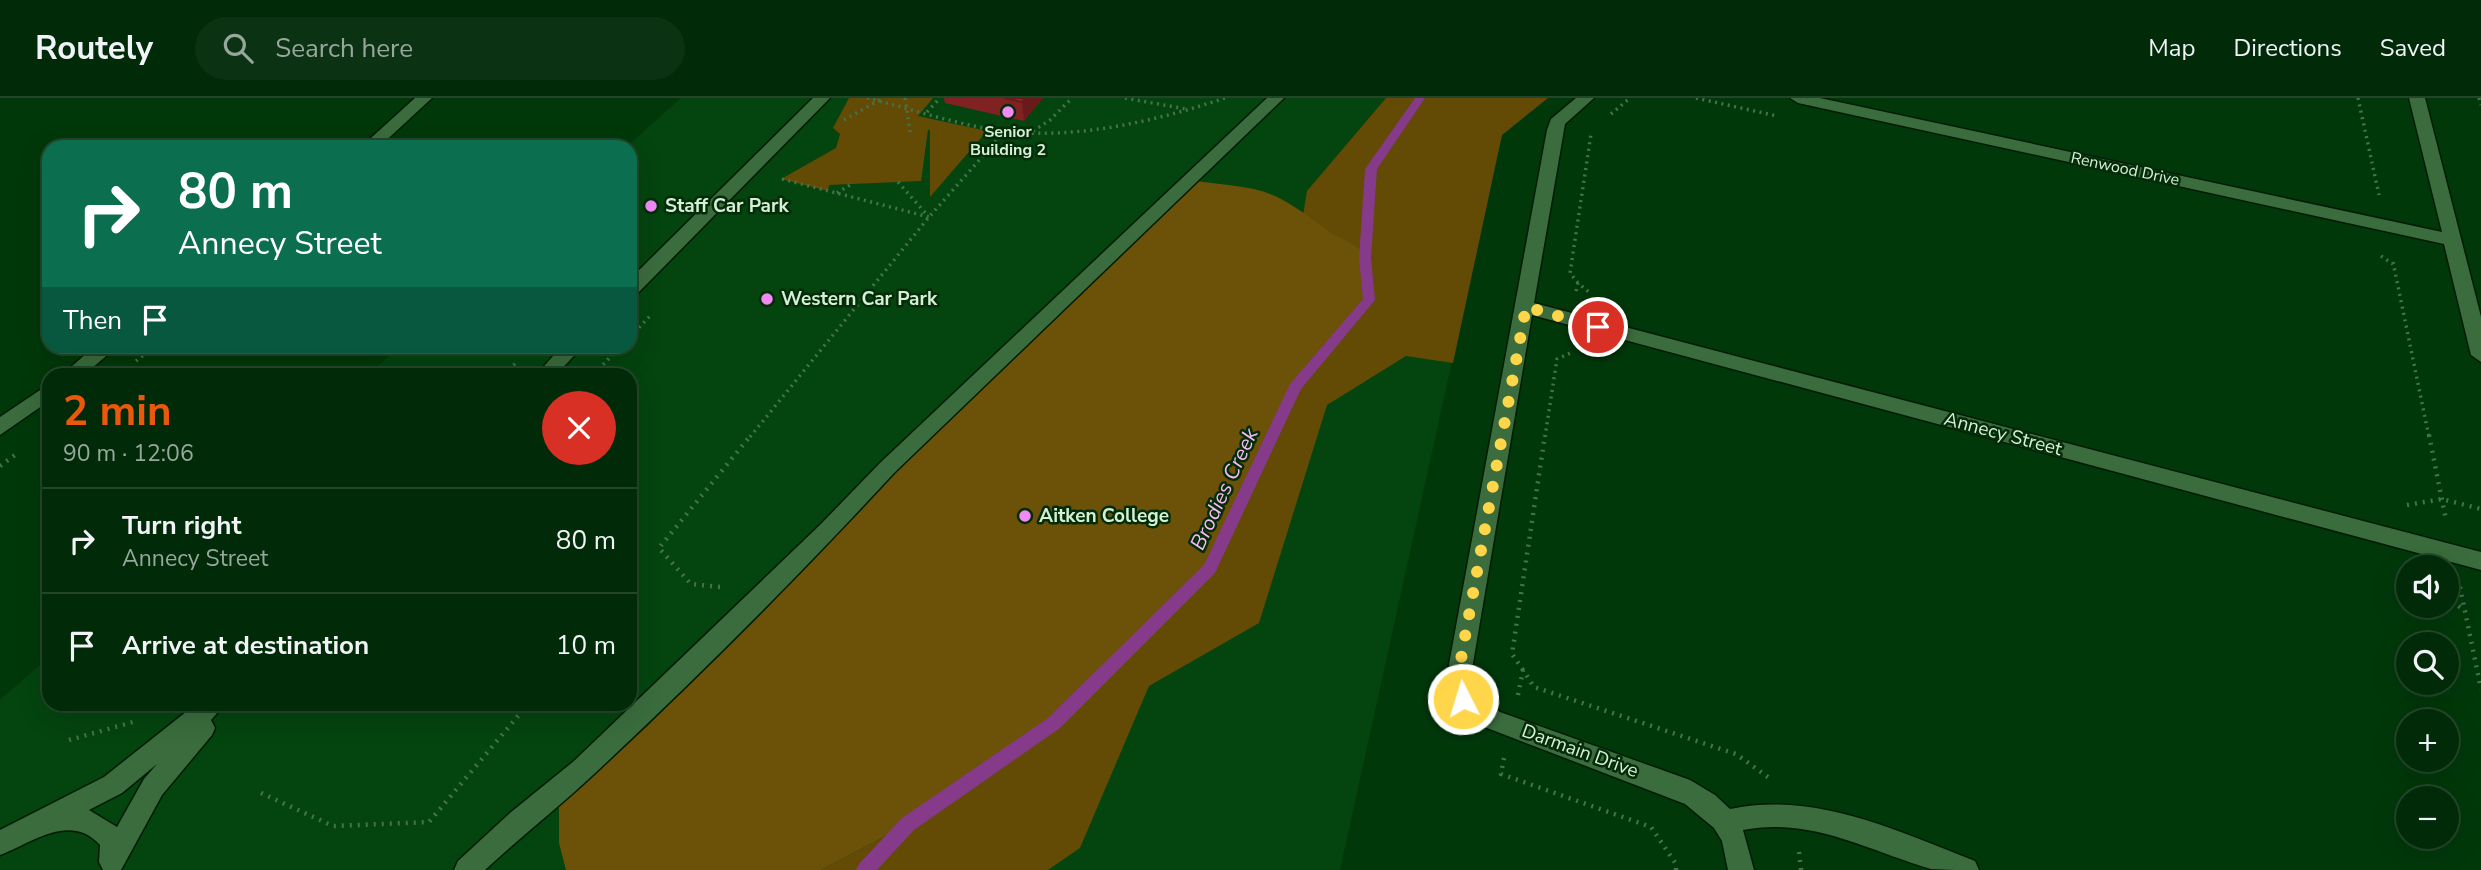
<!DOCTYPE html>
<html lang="en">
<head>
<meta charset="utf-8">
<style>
	:root { --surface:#012a08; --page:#0b3212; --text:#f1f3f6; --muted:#96a79c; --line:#234629; --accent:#ea580c }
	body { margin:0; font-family:"Nunito Sans",sans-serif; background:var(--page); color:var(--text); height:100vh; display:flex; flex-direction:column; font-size:26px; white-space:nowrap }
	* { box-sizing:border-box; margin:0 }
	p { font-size:23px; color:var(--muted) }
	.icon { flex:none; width:38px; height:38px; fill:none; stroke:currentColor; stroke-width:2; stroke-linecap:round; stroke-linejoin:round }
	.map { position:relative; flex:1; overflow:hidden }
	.drawer { position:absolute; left:42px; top:270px; width:595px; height:343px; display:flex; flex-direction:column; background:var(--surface); border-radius:21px; box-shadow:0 7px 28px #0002,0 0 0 2px var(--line) }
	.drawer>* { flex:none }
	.banner { position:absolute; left:42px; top:42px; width:595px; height:214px; border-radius:21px; box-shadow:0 7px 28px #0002,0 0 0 2px var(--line); background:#0b6e4f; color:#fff; overflow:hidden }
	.tools { position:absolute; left:2396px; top:457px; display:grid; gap:14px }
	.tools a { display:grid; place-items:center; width:63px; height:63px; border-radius:50%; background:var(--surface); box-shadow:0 7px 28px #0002,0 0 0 2px var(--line); font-size:35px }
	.pin { position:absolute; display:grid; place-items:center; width:60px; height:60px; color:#fff; margin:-30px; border:4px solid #fff; border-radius:50%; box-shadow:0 2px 7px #0007 }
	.me { position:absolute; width:77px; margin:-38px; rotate:355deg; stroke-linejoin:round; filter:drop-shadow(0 0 5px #0008) }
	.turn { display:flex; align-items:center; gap:24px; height:147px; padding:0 21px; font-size:32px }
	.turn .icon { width:91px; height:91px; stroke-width:2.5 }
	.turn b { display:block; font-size:49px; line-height:60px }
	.then { display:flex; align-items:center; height:66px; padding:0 21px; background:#0003; gap:14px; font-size:26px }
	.round { display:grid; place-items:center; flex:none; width:74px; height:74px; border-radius:37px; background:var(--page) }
	.head { display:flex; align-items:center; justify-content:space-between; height:119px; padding:0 21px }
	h1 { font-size:42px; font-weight:700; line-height:52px; color:var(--accent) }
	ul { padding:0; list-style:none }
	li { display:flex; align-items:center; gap:21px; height:105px; padding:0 21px; border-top:2px solid var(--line) }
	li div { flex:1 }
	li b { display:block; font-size:26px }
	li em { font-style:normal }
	header { display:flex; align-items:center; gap:42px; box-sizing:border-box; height:98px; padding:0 35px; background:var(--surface); border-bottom:2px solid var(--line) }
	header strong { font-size:33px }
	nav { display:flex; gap:38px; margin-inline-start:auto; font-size:24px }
	.search { width:490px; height:63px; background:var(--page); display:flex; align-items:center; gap:18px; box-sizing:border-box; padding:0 24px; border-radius:38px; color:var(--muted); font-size:26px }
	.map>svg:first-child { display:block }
	.built { fill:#04440f }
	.green { fill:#634a05 }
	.forest { fill:#6c5109 }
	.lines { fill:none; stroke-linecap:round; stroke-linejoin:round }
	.stream { fill:#853a8a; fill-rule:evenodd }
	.minor-casing { stroke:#021b05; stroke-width:3 }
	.path-far1 { stroke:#45734b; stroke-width:3.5; stroke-dasharray:2 4.5; stroke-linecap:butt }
	.path { stroke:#45734b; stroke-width:4.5; stroke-dasharray:2 6; stroke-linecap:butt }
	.minor { fill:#3a6c3d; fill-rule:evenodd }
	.wall { fill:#812222 }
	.shaded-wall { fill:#691b1b }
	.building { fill:#962727; stroke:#691b1b; stroke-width:2 }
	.route { stroke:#ffd54a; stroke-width:12; stroke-dasharray:0 21.6 }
	.poi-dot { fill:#f08bf6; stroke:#042c09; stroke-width:2.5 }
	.labels { text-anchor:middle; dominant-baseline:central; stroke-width:5; stroke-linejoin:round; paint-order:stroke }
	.far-poi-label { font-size:16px; font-weight:bold; fill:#d5f0d5; stroke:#042c09 }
	.far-street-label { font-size:16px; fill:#d5f0d5; stroke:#042c09 }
	.poi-label { font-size:19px; font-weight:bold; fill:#d5f0d5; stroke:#042c09; text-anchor:start }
	.street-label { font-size:19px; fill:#d5f0d5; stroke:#042c09 }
	.water-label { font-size:21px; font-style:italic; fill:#f7bbf9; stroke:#042c09 }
</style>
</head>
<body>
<header>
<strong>Routely</strong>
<div class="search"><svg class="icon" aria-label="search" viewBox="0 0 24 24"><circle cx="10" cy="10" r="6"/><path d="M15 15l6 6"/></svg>Search here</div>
<nav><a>Map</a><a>Directions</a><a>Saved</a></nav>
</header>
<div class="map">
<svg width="2481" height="772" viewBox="0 0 2481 772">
	<rect width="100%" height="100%" fill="#01380a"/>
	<path class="built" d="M681,0H1510L1340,772H0V602L49,559V606H630V276H368L400,249L630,248V49H626Z"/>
	<path class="green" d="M849,0H933L918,18L987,33L930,99V32H928L921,83L829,87L828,93L781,81L836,50L840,36L833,30Z
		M1386,0H1548L1502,37L1453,265L1406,258L1327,307L1259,525L1149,588L1080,750L1048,772H821L908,726L1210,471L1295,289L1369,203C1364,156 1371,160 1331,135C1321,128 1314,122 1303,117L1307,93Z"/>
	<path class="forest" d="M1192,82C1221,88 1254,86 1281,101C1298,110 1315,123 1330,134C1342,142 1358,145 1364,159C1369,171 1368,190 1369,202L1295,289L1210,471L1054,625L908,726L821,772H566L559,745V708L673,584Z"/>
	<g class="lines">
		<path class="stream" d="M1415,0H1425L1377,71L1371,160L1375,202L1301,291L1215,475L1060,630L914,732L877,772H856L859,766L902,720L1048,620L1204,467L1290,286L1363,201L1359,160L1365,71Z"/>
		<g class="minor-casing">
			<path id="minor" d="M415,0H432L379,49H361Z
				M813,0H830L637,196L630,198V181Z
				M1267,0H1284L894,375C798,479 697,580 593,677C558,710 520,739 485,772H454L458,763L510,715L574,663L821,426L880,365Z
				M1576,0H1594L1565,26L1534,205L2481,454V472L1532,217L1470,583L1478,599L1500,614L1690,682L1715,697L1730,711C1816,693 1897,733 1975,763L1979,772C1964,772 1945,772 1931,771C1866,752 1812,719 1743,732L1754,772H1728L1722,743L1714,730L1685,706L1482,628L1461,613L1446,583L1547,32L1551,21Z
				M1790,0H1820L2442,134L2409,0H2425L2481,219V264L2471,257L2444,146L1798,5Z
				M95,248H118L85,276H63Z
				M562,248H583L557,276H537Z
				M49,286V303L0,337V319Z
				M196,606H225L211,622L215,630L212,637L162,697L121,772H103L99,764L100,747C70,714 32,745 0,757V732L104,679ZM157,666L144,681L117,729L89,712L122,695Z"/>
		</g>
		<path class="path-far1" d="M867,0C912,11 957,27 1003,33C1075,42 1157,23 1225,0
			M905,0L910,34
			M1125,0L1186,11
			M1696,0L1777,18
			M2358,0L2379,97
			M2479,0L2481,7
			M927,14L940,0
			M1611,16L1630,0
			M844,22L883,0
			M1033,33L1050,22L1072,0
			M329,49L339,42
			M782,81L929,119
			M898,84L928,118
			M837,95L850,87
			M2381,158L2393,166
			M2393,164L2429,339
			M1578,185L1570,175L1591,36
			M1576,193L1578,185L1589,194
			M630,239L651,217
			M136,263L155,248
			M504,276L517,264
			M594,276L621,248
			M750,339L929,119L1005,33
			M1545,339L1557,261L1573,254"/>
		<path class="path" d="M2429,337L2446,422
			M0,368L15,357
			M2407,407L2442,401L2481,411
			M720,489L691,486L659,450L751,337
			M2460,489L2481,591
			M2446,498L2465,513
			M1523,572L1512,556L1545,337
			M1518,597L1523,572L1534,589L1736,656L1772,682
			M69,642L133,624
			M1504,660L1501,676L1651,729L1676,766V772
			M261,695L333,728L429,724L528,606
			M1799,754L1801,772"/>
		<use href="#minor" class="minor"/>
	</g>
	<path class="wall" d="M944,0H1043L1024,23L945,5Z"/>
	<path class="shaded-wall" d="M1025,0H1043L1024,23L1022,4Z"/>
	<path class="building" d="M1004,0H1025L1022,4Z"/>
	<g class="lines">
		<path class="route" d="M1463,601L1458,583L1462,555L1526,209L1598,229"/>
	</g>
	<g class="poi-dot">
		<circle cx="1008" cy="14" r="7"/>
		<circle cx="651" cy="108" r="7"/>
		<circle cx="767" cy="201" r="7"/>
		<circle cx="1025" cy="418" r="7"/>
	</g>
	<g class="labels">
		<g class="far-poi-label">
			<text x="1008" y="34">Senior<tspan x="1008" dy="18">Building 2</tspan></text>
		</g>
		<g class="far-street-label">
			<text transform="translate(2125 71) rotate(12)">Renwood Drive</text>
		</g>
		<g class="poi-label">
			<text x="665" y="108">Staff Car Park</text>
			<text x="781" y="201">Western Car Park</text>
			<text x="1039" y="418">Aitken College</text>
		</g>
		<g class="street-label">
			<text transform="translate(2003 336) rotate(15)">Annecy Street</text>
			<text transform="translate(1580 653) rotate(20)">Darmain Drive</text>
		</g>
		<g class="water-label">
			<text transform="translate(1224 391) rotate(-65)">Brodies Creek</text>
		</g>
	</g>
</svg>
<div class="tools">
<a><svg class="icon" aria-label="sound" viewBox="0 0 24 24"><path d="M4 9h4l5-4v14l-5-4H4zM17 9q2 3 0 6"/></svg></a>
<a><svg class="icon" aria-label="search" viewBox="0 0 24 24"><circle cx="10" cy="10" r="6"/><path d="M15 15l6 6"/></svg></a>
<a>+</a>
<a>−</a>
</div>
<div class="pin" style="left:1598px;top:229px;background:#d93025"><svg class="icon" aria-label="arrive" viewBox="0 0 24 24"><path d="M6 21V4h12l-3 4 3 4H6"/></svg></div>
<svg class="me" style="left:1463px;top:601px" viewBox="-20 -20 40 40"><circle r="17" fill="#ffd54a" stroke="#fff" stroke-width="3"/><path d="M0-11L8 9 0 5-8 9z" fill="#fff"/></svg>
<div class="banner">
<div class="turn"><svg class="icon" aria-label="right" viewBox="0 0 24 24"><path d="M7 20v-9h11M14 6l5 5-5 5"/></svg><div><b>80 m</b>Annecy Street</div></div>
<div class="then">Then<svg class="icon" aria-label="arrive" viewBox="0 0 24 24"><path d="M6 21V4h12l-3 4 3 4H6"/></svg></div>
</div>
<section class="drawer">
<div class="head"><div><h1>2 min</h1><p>90 m · 12:06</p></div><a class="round" style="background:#d93025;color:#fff"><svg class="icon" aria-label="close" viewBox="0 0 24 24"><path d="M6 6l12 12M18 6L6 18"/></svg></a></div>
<ul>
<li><svg class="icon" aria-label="right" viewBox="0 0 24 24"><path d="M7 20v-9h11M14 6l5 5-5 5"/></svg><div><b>Turn right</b><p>Annecy Street</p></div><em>80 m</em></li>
<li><svg class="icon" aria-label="arrive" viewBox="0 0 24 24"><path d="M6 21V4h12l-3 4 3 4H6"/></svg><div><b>Arrive at destination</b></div><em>10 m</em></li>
</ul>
</section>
</div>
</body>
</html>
